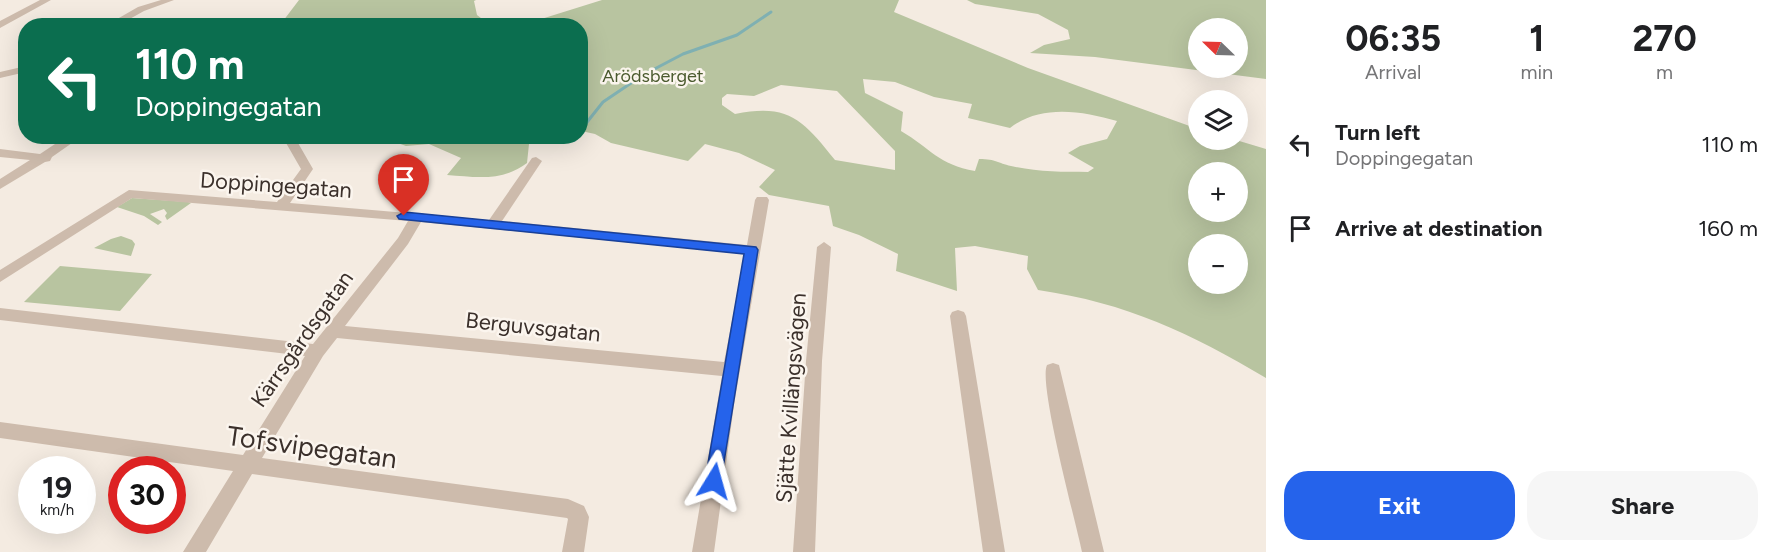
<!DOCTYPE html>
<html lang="en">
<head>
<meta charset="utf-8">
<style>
	:root { --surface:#fff; --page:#f6f6f6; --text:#202124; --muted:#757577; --accent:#2563eb }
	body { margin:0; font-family:Figtree,sans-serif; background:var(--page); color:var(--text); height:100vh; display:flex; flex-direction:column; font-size:22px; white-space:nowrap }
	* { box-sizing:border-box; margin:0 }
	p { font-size:20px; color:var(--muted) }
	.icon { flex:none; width:33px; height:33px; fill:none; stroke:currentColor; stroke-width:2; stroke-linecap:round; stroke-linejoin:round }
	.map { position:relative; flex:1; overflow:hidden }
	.panel { display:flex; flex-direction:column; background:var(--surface); width:510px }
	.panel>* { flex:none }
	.guide { position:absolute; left:18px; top:18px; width:570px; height:126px; border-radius:24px; box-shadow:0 6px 24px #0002; background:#0b6e4f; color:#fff; overflow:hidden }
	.needle { width:39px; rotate:293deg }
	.fabs { position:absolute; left:1188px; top:18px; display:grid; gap:12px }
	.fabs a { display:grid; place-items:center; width:60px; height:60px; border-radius:50%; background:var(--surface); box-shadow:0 6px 24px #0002; font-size:30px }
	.speed { position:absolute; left:18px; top:456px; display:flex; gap:12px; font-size:30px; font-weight:700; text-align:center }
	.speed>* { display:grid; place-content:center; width:78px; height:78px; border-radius:50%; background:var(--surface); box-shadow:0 6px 24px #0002; line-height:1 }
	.speed small { font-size:15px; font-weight:400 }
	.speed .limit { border:9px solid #d22; background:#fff; color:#111 }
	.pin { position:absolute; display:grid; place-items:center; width:51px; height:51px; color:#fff; margin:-62px -26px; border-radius:50% 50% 50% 0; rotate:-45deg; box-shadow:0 0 6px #0007 }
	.pin .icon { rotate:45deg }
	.me { position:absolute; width:66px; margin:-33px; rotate:8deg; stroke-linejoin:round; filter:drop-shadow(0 0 4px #0008) }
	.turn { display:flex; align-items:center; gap:21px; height:126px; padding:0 18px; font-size:27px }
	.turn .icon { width:78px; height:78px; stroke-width:2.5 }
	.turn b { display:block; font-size:42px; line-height:51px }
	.eta { display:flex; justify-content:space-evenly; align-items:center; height:102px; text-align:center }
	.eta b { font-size:36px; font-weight:700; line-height:42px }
	.primary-button { display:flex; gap:12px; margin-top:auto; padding:12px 18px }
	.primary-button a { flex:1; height:69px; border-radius:24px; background:var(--accent); color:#fff; font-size:24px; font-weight:700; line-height:69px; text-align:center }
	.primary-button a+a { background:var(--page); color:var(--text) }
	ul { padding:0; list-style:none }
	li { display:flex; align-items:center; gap:18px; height:84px; padding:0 18px }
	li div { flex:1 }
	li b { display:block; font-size:22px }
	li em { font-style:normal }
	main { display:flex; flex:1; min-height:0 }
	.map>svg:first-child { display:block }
	.green { fill:#b8c4a0; fill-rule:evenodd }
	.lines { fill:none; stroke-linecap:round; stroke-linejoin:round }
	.stream-far1 { stroke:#7fb0b2; stroke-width:3 }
	.stream { stroke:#7fb0b2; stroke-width:4 }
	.minor { fill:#cdbbac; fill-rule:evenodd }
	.route { fill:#2563eb; stroke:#184099; stroke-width:1.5 }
	.labels { text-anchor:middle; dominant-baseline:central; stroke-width:5; stroke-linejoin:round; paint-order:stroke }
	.far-park-label { font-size:18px; fill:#4a5a2e; stroke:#fbf5ee }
	.street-label { font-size:22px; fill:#3b302b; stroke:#fbf5ee }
	.near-street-label { font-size:27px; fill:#3b302b; stroke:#fbf5ee }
</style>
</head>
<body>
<main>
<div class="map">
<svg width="1266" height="552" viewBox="0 0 1266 552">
	<rect width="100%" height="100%" fill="#f4ebe1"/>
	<path class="green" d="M299,0H476L474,1L477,15L490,25H280Z
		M602,0H899L894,12L1028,68L1198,129V140H1236L1266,149V378C1190,333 1127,303 1038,290L1027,269L1028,256L975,246L955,248L957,291L896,271L898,254L859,235L833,226L829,206L769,195L759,187L775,170L739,153L705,144L688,161L611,143L595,134L581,131L580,26L522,25ZM863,79L895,82L934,97L972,104L968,118L1010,128C1041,104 1082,111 1117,121L1107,139L1080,146L1068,153L1094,168L1088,172C1062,172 1036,172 1011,166C997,163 997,159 979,159L975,171C939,165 930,148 901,131L903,112L865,93ZM781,85L837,91L895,151V170L835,160C803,120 789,103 735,114L722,105V98L727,94L754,96ZM1238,172V212H1198V172ZM1238,244V284H1198V244Z
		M967,0H1266V79L1095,57L1030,53L1044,45L1070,39L1068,30L1038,14L975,4ZM1238,28V68H1198V28Z
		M381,137H549L529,144L527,163C502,182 476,177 447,175L461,158L429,144L406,146Z
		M132,198L188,202L191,203L167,220L165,216L167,213L164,209L150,214L162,222L158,225L144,216L117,207Z
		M121,236L132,240L135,244L131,256L94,248L111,239Z
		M60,266L152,274L120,311L24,302Z"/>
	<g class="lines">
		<path class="stream-far1" d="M580,131L603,102L643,75L683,54L737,35L771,12"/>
		<path class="stream" d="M574,140L577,136"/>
		<path class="minor" d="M40,0H51L0,28V21Z
			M161,0H174L144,11L117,26H105L138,7Z
			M26,66V72L0,78V72Z
			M67,136H82L52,157L50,161L45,162L0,189V179L30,160L0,157V149L40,154Z
			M282,136H294L313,169L290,203L489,220L532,158L536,157L542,161L502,221L747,245L755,200L757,197H767L769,200L734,405L714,552H692L722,376L337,338L323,356L262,458L568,499L584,506L589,517L584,552H562L568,519L567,518L252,474L206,552H183L233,471L0,438V422L243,455L305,356L0,320V308L313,344L398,238L408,221L132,198L0,282V270L129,190L277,202L301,169ZM421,222L745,254L724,362L345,326L408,244Z
			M824,242L831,247L822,361L815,552H793L806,361L817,247Z
			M958,310L964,312L966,316L1005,552H983L950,316L952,312Z
			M1053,363L1059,365L1104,552H1082C1076,523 1038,383 1047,365Z"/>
	</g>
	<path class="route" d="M404,212L756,247L758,250L720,487L714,489L707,487L705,481L744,254L399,219L397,216Z"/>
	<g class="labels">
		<g class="far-park-label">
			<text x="653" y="76">Arödsberget</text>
		</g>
		<g class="street-label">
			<text transform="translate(276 185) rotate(4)">Doppingegatan</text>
			<text transform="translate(533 327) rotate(6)">Berguvsgatan</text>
			<text transform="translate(302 339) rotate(-55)">Kärrsgårdsgatan</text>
			<text transform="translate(791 398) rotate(-86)">Sjätte Kvillängsvägen</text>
		</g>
		<g class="near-street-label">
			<text transform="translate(312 447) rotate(8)">Tofsvipegatan</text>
		</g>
	</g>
</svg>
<div class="fabs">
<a><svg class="needle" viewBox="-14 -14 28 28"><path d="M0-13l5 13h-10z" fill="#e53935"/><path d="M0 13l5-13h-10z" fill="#757577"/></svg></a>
<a><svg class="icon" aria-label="layers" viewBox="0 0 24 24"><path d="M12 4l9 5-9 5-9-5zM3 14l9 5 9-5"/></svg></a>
<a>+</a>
<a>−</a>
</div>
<div class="speed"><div>19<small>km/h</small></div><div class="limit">30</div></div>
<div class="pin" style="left:404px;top:216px;background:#d93025"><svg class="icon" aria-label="arrive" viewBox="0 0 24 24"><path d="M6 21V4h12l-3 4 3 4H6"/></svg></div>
<svg class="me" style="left:714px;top:481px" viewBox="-20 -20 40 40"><path d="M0-17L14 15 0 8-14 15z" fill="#2563eb" stroke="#fff" stroke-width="4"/></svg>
<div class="guide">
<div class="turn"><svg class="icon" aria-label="left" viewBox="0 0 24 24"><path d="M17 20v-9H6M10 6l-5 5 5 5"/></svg><div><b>110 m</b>Doppingegatan</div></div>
</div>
</div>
<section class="panel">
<div class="eta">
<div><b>06:35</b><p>Arrival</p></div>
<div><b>1</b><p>min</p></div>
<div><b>270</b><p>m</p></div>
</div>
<ul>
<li><svg class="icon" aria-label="left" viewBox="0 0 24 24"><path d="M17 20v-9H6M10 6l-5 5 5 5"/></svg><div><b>Turn left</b><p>Doppingegatan</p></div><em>110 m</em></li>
<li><svg class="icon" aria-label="arrive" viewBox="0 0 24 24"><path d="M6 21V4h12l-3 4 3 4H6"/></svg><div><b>Arrive at destination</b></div><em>160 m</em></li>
</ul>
<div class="primary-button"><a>Exit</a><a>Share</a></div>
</section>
</main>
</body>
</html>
